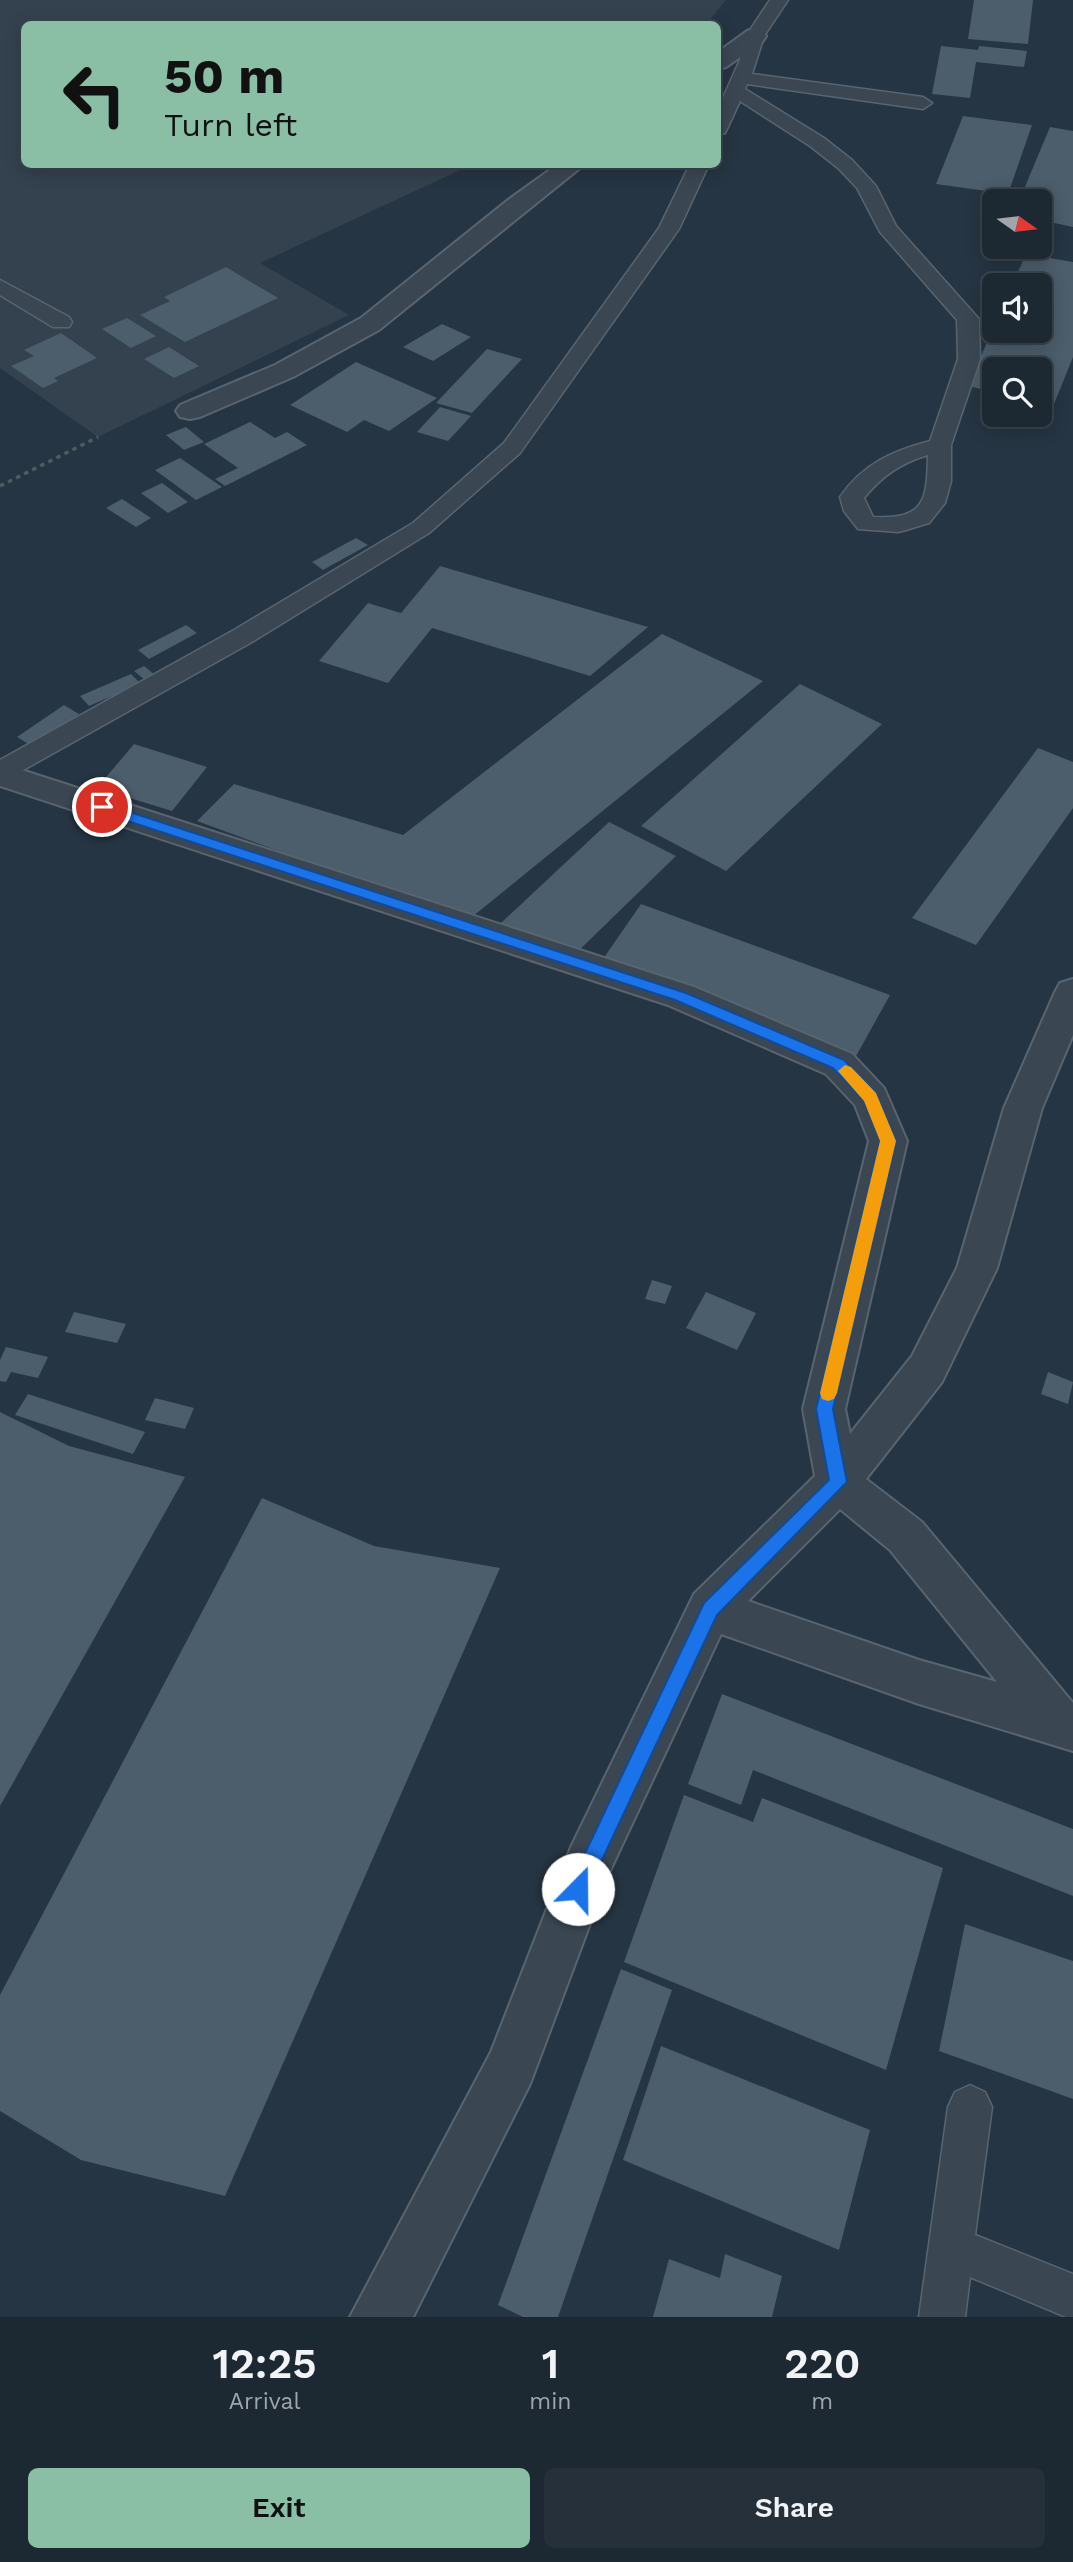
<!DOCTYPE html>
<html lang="en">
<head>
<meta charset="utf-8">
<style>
	:root { --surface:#1c2832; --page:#25303a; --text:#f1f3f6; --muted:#a0a6ac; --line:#3a444d; --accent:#8abfa5 }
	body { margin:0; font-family:"Work Sans",sans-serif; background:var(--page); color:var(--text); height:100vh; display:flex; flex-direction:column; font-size:26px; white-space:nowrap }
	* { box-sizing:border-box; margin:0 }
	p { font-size:23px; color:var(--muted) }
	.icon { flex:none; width:38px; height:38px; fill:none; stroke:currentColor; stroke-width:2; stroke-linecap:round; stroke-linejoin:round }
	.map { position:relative; height:2317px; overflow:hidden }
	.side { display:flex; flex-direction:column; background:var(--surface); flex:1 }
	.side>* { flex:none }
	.top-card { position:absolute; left:21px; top:21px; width:700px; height:147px; border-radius:10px; box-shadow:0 4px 18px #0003,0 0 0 2px var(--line); background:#8abfa5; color:#111; overflow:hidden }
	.needle { width:46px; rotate:104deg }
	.fabs { position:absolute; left:982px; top:189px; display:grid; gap:14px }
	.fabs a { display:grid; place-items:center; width:70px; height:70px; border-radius:10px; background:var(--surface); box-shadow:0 4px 18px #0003,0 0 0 2px var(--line); font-size:35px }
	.pin { position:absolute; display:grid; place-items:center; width:60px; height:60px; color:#fff; margin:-30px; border:4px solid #fff; border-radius:50%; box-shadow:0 2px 7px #0007 }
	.me { position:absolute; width:77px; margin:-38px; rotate:22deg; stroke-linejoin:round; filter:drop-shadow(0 0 5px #0008) }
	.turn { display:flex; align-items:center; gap:24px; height:147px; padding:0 28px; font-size:32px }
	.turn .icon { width:91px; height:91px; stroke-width:2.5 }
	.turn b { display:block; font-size:49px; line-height:60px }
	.eta { display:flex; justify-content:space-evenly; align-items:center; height:119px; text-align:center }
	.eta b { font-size:42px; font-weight:600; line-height:49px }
	.cta { display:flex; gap:14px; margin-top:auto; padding:14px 28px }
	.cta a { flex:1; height:80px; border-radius:10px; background:var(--accent); color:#111; font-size:28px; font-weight:600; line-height:80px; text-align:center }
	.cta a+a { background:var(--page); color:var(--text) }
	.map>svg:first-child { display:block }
	.airport { fill:#34424f }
	.building { fill:#4c5d6b }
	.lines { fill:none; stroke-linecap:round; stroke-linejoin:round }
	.service-casing { stroke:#586570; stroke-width:3 }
	.minor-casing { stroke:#586570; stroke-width:4 }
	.path { stroke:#465f60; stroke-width:3.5; stroke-dasharray:4.5 4.5; stroke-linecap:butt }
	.service { fill:#3a4752; fill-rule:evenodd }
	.minor { fill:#3a4752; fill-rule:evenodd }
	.route { fill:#1a73e8; stroke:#114b97; stroke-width:2 }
	.slow { fill:#f59e0b }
</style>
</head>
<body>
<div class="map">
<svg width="1073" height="2317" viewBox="0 0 1073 2317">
	<rect width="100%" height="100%" fill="#263543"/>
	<path class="airport" d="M0,0H726L706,24H24V164L471,165L260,263L349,315L98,437L0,368Z"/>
	<path class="building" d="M974,0H1033L1028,44L968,39Z
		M941,46L978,50L979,46L1027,51L1024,67L976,62L970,98L932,94Z
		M963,116L1032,125L1008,194L936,184Z
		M1050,127L1073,131V227L1040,220V201H1019Z
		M1026,254L1073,262V357L1054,404L1040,401V369H994V392L968,386L992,331H1040V285H1012Z
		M226,267L278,298L185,342L140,315L170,301L164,297Z
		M127,318L156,336L131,348L102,329Z
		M442,324L471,337L433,361L403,347Z
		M61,333L97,358L54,378L58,381L43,388L11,366L34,356L24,350Z
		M169,347L199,366L174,378L144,359Z
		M487,349L522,359L472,413L436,403Z
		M356,362L437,398L389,431L364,420L347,432L290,405Z
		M440,407L471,416L448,441L417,432Z
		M250,422L275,438L287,432L307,445L225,486L215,479L238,468L204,444Z
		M186,427L204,442L184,450L166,435Z
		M180,458L222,487L196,500L155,470Z
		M162,483L188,502L168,513L141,493Z
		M122,499L151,518L136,527L106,508Z
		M356,538L368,545L323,570L312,562Z
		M440,566L648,627L590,676L432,628L388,683L319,661L368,603L401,613Z
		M186,625L197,633L149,659L138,650Z
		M662,634L763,681L467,921L197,821L234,784L403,835Z
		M144,666L155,675L145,680L134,671Z
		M131,674L141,684L89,706L80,696Z
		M800,684L882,724L726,871L641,826Z
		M64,705L79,714L32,746L17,737Z
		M134,744L207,767L172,811L97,788Z
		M1038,748L1073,762V808L976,945L912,918Z
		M609,822L676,856L569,960L501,923Z
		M641,904L890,995L855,1058L601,962Z
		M652,1280L672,1286L665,1304L645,1299Z
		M706,1292L756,1313L737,1350L686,1328Z
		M74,1312L126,1324L117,1343L65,1332Z
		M6,1347L48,1357L38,1378L11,1372L6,1382L0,1381V1360Z
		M1048,1372L1073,1382L1068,1404L1041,1394Z
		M28,1394L145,1432L133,1454L15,1415Z
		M155,1398L194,1408L185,1429L145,1420Z
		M0,1412L69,1446L185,1477L0,1806Z
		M262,1498L374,1546L500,1568L225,2196L81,2160L0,2111V1995Z
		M722,1694L1073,1829V1896L753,1770L741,1805L688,1784Z
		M684,1795L753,1822L762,1798L943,1868L886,2070L624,1962Z
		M965,1924L1073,1961V2099L939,2051Z
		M621,1969L672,1990L558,2317H523L498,2305Z
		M661,2046L870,2130L839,2250L623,2160Z
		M725,2254L782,2276L772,2317H653L669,2259L720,2278Z"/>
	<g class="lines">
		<g class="service-casing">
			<path id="service" d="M770,0H788L764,36L752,74L923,97L932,103L923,109L747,84L745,89L824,138L852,160L876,186L896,226L979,319L980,359L951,445V481L945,503L929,523L906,530L898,532L858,529L844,511L840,497C863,464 892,451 930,441L958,359L957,320L880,232L857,188L838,168L810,146L740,101L727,129L725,133L718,135V109L739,62L746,36ZM928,455C927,503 924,519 873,517L864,498C882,476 901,463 928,455Z
				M690,164H709L679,229L520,453L429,533L252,642L9,778L0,781V760L234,630L413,523L504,443L659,228Z
				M0,280L69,317L72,322L69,327H53L0,295Z
				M970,2085L985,2092L992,2107L975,2235L1073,2274V2317H1066L970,2277L965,2317H919L948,2107L955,2092Z"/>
		</g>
		<g class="minor-casing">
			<path id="minor" d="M755,29L763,31L766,36L763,41L726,67L718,69V52L747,31Z
				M558,164H585L379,330L293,377L200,417L190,419L180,417L176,411L180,405L275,365L361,318L508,200Z
				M0,763L694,987L852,1054L884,1088L907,1141L845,1409L850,1434L912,1356L957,1268L1004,1108L1055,992L1060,983L1073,979V1035L1042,1108L997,1268L942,1382L866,1479L922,1522L1073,1703V1751L919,1704L721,1634L609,1873L530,2084L413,2317H350L491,2052L571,1847L694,1594L815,1476L803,1409L869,1141L855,1105L826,1074L668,1005L0,786ZM840,1509L890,1550L997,1682L919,1660L748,1601Z"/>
		</g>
		<path class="path" d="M0,486L98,437"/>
		<use href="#service" class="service"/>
		<use href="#minor" class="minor"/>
	</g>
	<path class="route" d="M102,803L686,993L844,1060L876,1093L896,1141L833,1409L847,1482L717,1615L585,1896L578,1899L571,1896L568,1889L704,1603L829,1480L816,1409L880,1141L864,1101L833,1068L675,1000L97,811V804Z"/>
	<path class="slow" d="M845,1065L851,1067L876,1093L896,1141L837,1393L834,1399L828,1401L822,1399L820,1393L880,1141L864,1101L838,1071Z"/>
</svg>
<div class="fabs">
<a><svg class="needle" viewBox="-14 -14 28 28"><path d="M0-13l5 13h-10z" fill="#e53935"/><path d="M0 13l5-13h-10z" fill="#a0a6ac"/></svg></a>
<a><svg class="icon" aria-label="sound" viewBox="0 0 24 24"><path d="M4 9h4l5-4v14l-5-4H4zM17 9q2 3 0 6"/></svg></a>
<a><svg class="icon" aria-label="search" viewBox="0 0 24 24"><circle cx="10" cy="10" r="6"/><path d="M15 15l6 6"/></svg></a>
</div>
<div class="pin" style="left:102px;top:807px;background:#d93025"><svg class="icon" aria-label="arrive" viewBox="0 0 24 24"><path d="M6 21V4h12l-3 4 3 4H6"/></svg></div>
<svg class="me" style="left:578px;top:1889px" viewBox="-20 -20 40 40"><circle r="19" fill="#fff"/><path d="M0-13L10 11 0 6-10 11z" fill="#1a73e8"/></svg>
<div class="top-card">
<div class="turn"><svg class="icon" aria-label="left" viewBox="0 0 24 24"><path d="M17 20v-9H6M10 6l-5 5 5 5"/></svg><div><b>50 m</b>Turn left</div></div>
</div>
</div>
<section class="side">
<div class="eta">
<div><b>12:25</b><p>Arrival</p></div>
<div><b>1</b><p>min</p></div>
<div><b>220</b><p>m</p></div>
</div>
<div class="cta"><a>Exit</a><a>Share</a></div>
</section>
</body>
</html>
